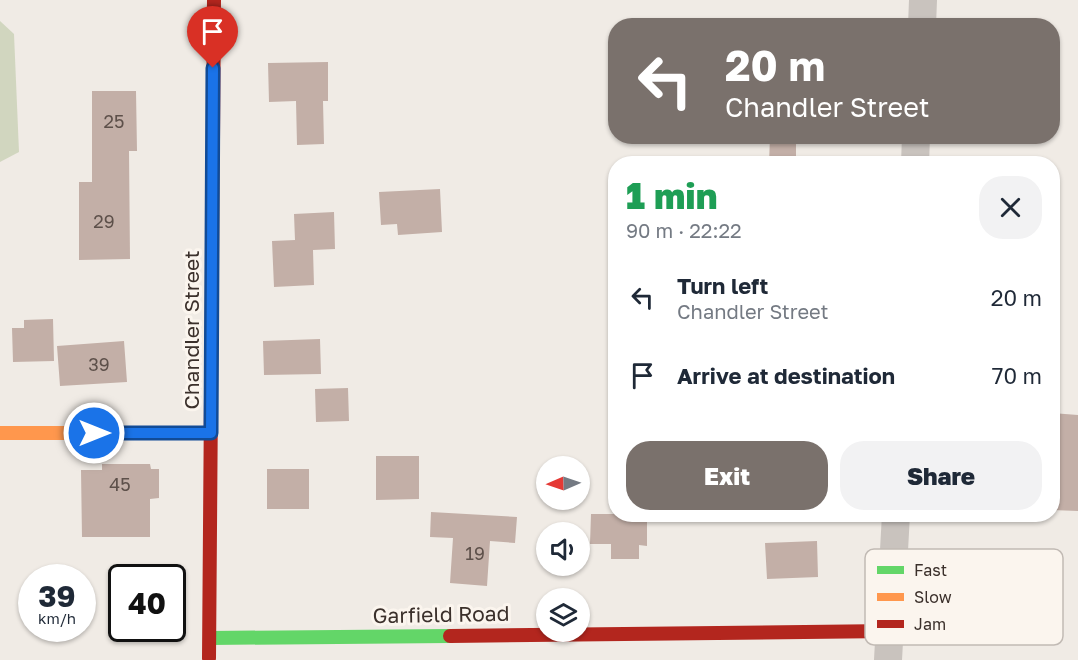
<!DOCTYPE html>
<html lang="en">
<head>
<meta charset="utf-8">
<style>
	:root { --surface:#fff; --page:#f2f2f3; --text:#1f2937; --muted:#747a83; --accent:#7a716c }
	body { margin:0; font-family:"Golos Text",sans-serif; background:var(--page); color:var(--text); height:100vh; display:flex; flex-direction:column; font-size:22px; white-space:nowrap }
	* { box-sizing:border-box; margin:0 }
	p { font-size:20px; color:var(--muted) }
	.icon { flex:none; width:33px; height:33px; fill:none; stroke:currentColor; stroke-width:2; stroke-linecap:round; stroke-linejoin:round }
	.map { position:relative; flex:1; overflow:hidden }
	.details { position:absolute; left:608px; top:156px; width:452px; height:366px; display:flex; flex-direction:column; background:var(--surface); border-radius:24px; box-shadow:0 2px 4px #0004 }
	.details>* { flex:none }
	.top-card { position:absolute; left:608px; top:18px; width:452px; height:126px; border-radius:24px; box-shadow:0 2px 4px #0004; background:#7a716c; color:#fff; overflow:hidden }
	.needle { width:39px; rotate:268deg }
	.tools { position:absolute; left:536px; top:456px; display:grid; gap:12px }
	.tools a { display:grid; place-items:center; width:54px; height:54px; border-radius:50%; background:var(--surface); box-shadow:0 2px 4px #0004; font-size:30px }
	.speed { position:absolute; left:18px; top:564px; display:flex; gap:12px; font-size:30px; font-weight:700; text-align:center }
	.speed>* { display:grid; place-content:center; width:78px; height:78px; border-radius:50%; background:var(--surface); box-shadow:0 2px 4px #0004; line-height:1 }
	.speed small { font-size:15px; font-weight:400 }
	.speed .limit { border:3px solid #111; border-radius:9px; background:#fff; color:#111 }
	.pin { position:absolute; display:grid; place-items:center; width:51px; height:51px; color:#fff; margin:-62px -26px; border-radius:50% 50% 50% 0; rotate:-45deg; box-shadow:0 0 6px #0007 }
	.pin .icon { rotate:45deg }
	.me { position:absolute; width:66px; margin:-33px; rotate:90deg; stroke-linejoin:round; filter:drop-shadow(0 0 4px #0008) }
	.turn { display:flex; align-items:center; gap:21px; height:126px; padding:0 18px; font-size:27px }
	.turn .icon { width:78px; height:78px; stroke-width:2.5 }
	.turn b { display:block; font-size:42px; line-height:51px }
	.round { display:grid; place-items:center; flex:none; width:63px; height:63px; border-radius:24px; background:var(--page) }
	.summary { display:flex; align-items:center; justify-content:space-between; height:102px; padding:0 18px }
	h1 { font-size:36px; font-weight:800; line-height:45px; color:#1e9e55 }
	.cta { display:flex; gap:12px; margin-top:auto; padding:12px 18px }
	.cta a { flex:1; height:69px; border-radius:24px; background:var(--accent); color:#fff; font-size:24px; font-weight:800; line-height:69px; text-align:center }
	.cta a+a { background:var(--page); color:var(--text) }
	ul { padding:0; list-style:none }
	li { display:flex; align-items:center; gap:18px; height:78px; padding:0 18px }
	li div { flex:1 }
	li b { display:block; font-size:22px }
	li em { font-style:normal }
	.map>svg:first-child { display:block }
	.green { fill:#d1d6bf }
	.building { fill:#c3afa7 }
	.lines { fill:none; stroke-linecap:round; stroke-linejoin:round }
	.street { stroke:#c9c3be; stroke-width:28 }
	.fast { stroke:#63d668; stroke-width:14 }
	.slow { stroke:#ff974d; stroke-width:14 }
	.jam { stroke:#b3261e; stroke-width:14 }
	.route-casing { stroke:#114b97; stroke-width:15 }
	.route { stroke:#1a73e8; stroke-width:10 }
	.labels { text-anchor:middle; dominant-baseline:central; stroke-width:6; stroke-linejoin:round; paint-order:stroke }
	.number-label { font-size:18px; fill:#5d504a }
	.street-label { font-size:21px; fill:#3b302b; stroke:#fbf5ee }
	.key { fill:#fbf5ee; stroke:#c1bab4; stroke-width:1.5 }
	.key-label { font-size:16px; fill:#3b302b }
</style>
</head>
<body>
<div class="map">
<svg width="1078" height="660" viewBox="0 0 1078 660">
	<rect width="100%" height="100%" fill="#f0ebe5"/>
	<path class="green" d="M0,21L14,34L19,152L0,162Z"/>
	<path class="building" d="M328,62V101H323L324,144L297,145L296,101L269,102L268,63Z
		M92,91H136L137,151H129L130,259L79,260V182H92Z
		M770,136H796V164H769Z
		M440,189L442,232L398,235L397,224L381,225L379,192Z
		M334,212L335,249L313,250L314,285L274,287L272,241L295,240L294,214Z
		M53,319L54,361L13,362L12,328H24V320Z
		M320,339L321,374L264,375L263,341Z
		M124,341L127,382L60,386L57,346Z
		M348,388L349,421L316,422L315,389Z
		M1052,413L1078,415V511L1052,510Z
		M376,456H419V499L376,500Z
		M102,464H150L151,469H159V498L150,499V537H82L81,470H102Z
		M267,469H309V509H267Z
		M431,512L517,517L515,543L490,541L487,586L450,583L453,538L430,537Z
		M591,514H647V546L639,545V559H611V544H590Z
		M817,541L818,577L767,579L765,543Z"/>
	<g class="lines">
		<path class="street" d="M922,26L923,0
			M915,164L916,136
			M888,660L896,514"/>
		<path class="fast" d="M210,638L450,636"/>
		<path class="slow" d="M211,397L213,140
			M0,433H211"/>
		<path class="jam" d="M213,140L214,0
			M450,636L890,631
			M209,658L211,397"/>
	</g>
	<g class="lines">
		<g class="route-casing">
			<path id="route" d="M94,433H211L213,68"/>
		</g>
		<use href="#route" class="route"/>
	</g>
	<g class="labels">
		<g class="number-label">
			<text x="114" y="121">25</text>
			<text x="104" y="221">29</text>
			<text x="99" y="364">39</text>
			<text x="120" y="484">45</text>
			<text x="475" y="553">19</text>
		</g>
		<g class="street-label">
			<text transform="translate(191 330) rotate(-90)">Chandler Street</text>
			<text transform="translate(441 614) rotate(-1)">Garfield Road</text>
		</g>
	</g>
	<rect x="865" y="549" width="198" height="96" rx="9" class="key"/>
	<rect x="877" y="566" width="27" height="8" fill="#63d668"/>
	<rect x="877" y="593" width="27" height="8" fill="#ff974d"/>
	<rect x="877" y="620" width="27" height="8" fill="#b3261e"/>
	<g class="key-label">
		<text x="914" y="576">Fast</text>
		<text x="914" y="603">Slow</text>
		<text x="914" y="630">Jam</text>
	</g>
</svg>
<div class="tools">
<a><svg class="needle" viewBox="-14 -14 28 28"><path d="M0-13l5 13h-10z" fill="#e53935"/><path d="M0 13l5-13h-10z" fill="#747a83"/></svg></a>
<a><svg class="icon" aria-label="sound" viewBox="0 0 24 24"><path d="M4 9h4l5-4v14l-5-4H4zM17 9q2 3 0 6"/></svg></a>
<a><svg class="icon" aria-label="layers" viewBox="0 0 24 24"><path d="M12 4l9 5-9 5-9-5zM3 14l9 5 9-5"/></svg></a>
</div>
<div class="speed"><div>39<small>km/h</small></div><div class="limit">40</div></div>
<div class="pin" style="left:213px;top:68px;background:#d93025"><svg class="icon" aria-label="arrive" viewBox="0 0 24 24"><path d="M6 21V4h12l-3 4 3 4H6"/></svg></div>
<svg class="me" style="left:94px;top:433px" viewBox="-20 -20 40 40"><circle r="17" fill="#1a73e8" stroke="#fff" stroke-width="3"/><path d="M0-11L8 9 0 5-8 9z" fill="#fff"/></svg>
<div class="top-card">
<div class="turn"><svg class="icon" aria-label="left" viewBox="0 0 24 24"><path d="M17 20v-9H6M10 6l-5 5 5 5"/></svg><div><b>20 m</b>Chandler Street</div></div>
</div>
<section class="details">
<div class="summary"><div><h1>1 min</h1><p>90 m · 22:22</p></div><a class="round"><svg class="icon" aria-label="close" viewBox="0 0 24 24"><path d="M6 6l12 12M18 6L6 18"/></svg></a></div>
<ul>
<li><svg class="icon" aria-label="left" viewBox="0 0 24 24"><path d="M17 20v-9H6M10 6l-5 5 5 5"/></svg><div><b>Turn left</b><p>Chandler Street</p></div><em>20 m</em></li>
<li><svg class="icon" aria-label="arrive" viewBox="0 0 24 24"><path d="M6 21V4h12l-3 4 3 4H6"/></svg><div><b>Arrive at destination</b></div><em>70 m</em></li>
</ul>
<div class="cta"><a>Exit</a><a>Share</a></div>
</section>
</div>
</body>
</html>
